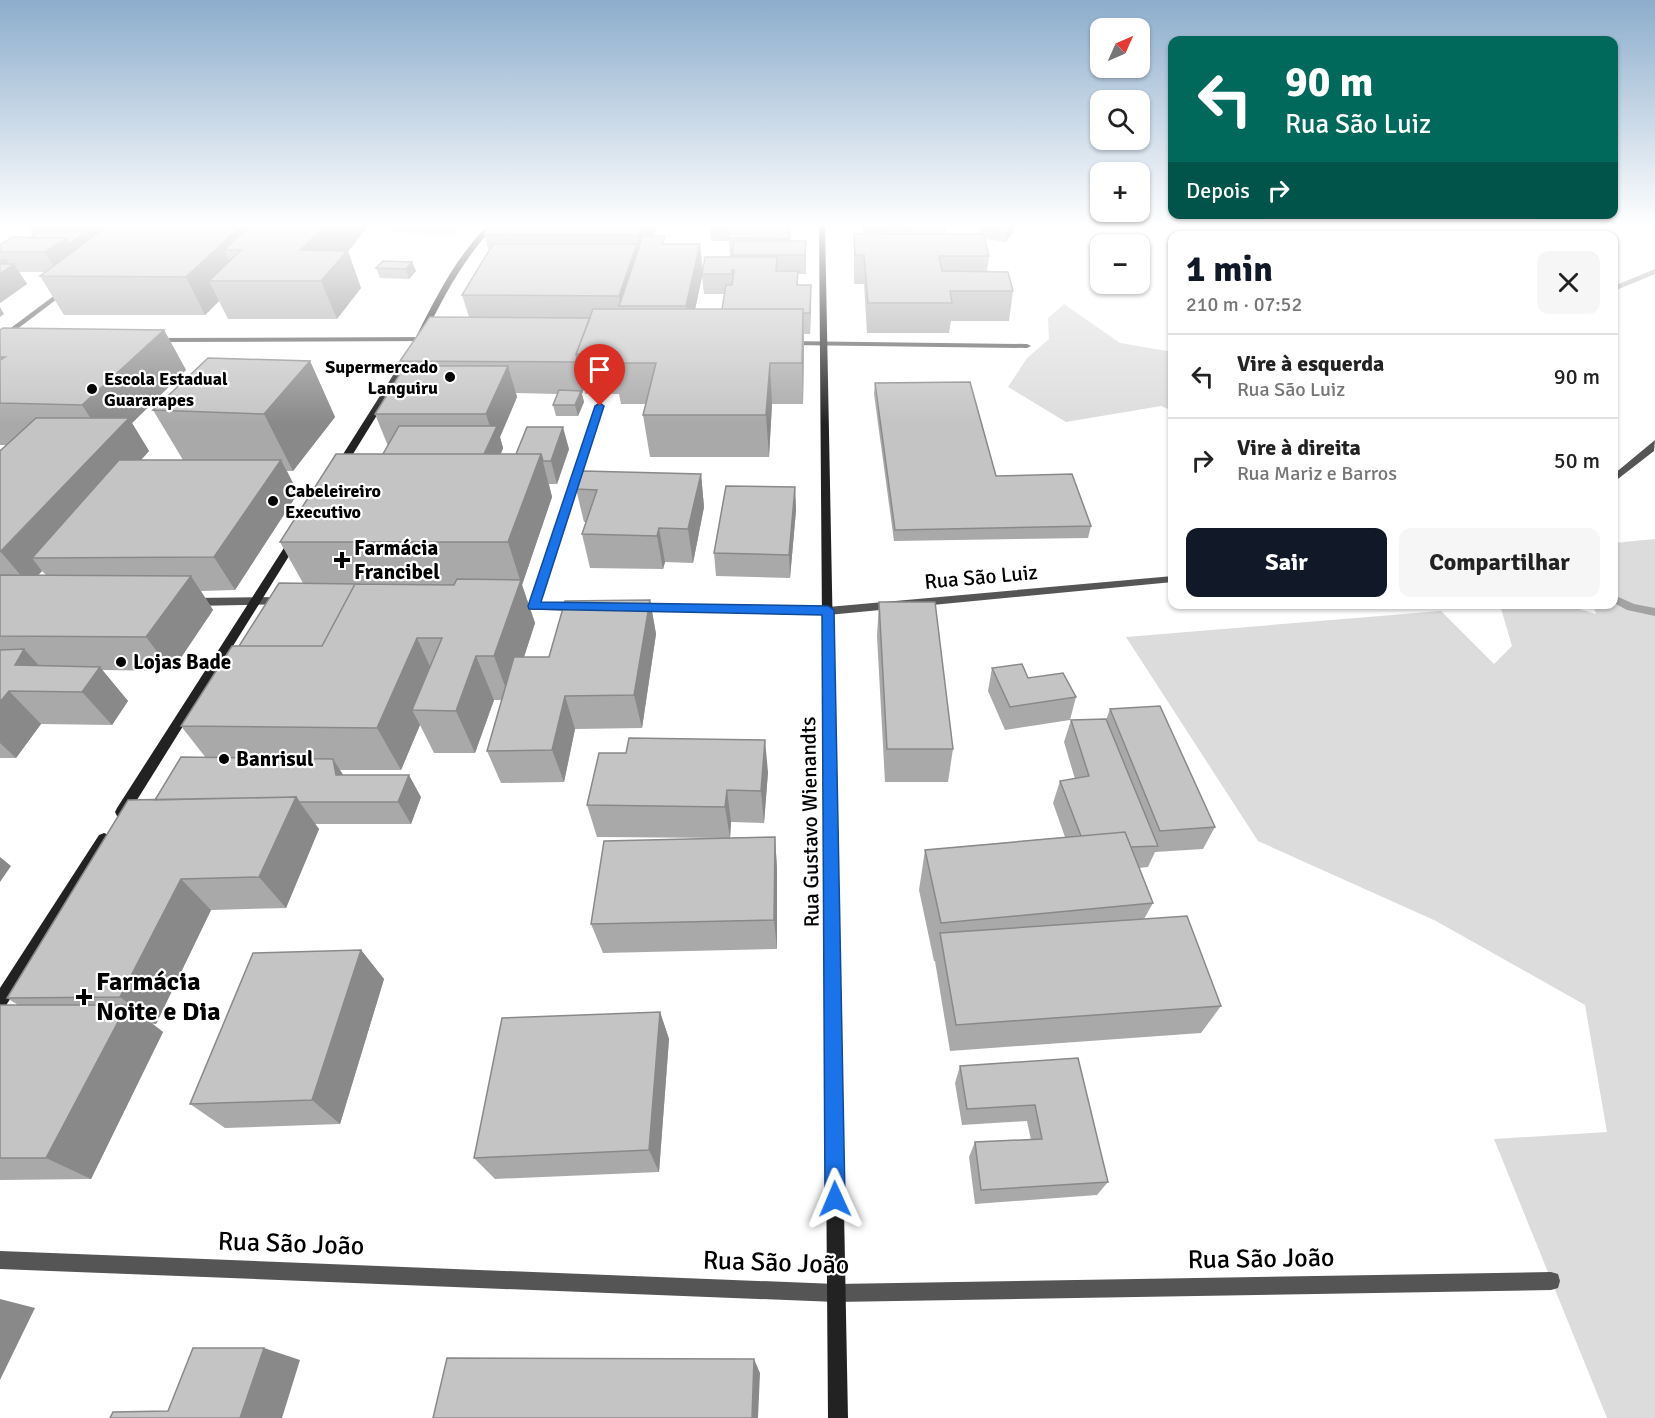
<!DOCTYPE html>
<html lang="pt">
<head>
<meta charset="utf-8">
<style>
	:root { --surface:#fff; --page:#f6f6f6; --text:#222; --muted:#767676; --line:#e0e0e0; --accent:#111827 }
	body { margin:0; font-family:Signika,sans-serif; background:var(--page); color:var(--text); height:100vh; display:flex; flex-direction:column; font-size:22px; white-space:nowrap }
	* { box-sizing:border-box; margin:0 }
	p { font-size:20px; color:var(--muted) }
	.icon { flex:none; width:33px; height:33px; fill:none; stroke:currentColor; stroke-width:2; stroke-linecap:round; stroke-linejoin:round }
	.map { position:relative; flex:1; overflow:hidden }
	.drawer { position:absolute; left:1168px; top:231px; width:450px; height:378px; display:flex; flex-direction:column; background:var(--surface); border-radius:12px; box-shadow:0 2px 4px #0004 }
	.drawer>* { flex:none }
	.hud { position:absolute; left:1168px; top:36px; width:450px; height:183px; border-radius:12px; box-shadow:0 2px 4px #0004; background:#00695c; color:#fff; overflow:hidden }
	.needle { width:39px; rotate:45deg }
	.tools { position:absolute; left:1090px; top:18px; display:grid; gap:12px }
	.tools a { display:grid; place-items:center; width:60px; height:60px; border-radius:12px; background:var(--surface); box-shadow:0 2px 4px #0004; font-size:30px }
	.pin { position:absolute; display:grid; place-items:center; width:51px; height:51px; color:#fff; margin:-62px -26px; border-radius:50% 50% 50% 0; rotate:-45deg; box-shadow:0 0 6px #0007 }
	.pin .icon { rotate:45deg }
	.me { position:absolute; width:66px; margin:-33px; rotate:359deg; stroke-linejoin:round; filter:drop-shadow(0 0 4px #0008) }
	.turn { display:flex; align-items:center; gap:21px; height:126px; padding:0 18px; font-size:27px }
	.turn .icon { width:78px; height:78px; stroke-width:2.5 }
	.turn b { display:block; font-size:42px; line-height:51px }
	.then { display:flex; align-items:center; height:57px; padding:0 18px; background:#0003; gap:12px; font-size:22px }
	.round { display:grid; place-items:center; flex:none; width:63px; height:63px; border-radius:12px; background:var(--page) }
	.overview { display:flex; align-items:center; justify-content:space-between; height:102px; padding:0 18px }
	h1 { font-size:36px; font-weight:700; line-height:45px; color:var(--accent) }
	.primary-button { display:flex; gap:12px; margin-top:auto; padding:12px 18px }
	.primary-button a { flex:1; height:69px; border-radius:12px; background:var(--accent); color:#fff; font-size:24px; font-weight:700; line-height:69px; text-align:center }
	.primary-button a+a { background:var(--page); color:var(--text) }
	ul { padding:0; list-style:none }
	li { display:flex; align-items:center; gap:18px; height:84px; padding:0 18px; border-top:2px solid var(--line) }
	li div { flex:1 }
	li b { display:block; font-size:22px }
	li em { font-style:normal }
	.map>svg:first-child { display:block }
	.green { fill:#dcdcdc }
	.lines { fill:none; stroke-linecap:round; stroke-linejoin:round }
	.stream { fill:#a3a3a3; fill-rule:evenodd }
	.minor { fill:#555; fill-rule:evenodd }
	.tertiary { fill:#555; fill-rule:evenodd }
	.secondary { fill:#222; fill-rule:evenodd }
	.wall { fill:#a9a9a9; fill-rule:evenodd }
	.shaded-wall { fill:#898989 }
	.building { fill:#c4c4c4; stroke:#898989; stroke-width:1.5 }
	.route { fill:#1a73e8; stroke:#114b97; stroke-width:1.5 }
	.poi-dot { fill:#000; stroke:#fff; stroke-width:2 }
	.labels { text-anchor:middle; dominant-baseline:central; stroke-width:4.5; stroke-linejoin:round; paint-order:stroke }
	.far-poi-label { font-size:18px; font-weight:bold; fill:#000; stroke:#fff; text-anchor:start }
	.poi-label { font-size:21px; font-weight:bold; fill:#000; stroke:#fff; text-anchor:start }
	.street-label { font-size:21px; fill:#000; stroke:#fff }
	.near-poi-label { font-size:26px; font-weight:bold; fill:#000; stroke:#fff; text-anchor:start }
	.near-street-label { font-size:26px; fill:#000; stroke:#fff }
</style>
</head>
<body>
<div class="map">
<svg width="1655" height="1418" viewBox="0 0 1655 1418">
	<rect width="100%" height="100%" fill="#fff"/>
	<path class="green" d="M324,225H468L451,237Z
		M1064,304L1120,343L1173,352V411L1161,406L1066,422L1008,387L1027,358L1049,339L1048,318Z
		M1655,539V1418H1607L1494,1139L1607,1132L1585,1005L1436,921L1258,841L1126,637L1441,611L1494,664L1512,646L1500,605H1565L1596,614L1593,605L1614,604V543Z"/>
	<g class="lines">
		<path class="stream" d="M1655,269V274L1614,291V286Z
			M1614,595L1634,604L1655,608V616L1627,610L1614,603Z"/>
		<path class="minor" d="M431,337L435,339L434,341L154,342L150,340L154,338Z
			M787,341L1027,344L1031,346L1027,348L790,345L786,343Z
			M597,404L604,406L540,603H578L583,607L578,611L510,609L509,606L510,603H530Z
			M284,597L289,601L288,604L193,606L188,602L193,598Z
			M637,604L828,607L833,611L828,615L633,611L632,608Z
			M0,1251L836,1284L1551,1272L1558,1274L1560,1281L1558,1288L1551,1290L836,1302L0,1269Z"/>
		<path class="tertiary" d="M63,289L69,290L0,342V336Z
			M1655,440L1654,451L1614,482V474Z
			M1173,576V582L828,615L823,611L828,607Z"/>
		<path class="secondary" d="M488,225H495C463,260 444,295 424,337L417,339L416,337C436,297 456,257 488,225Z
			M819,225H825L848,1418H828Z
			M407,353L414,355L345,467L340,470L337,469L335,467Z
			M294,537L299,540L127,816L122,817L117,816L115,812L117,808L289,540Z
			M104,833L109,835L111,839L109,843L5,1007L0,1009V988L99,835Z"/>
	</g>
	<path class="wall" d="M27,225H365L366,229L348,252L361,288L337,319H228L219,301L205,315H64L40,276L46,272H19L27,284L0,303V245L30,238L33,236Z
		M488,225L655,236L703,271L730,257L729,241H711L709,225H813L790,226L791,241H806V274H798V285H811L810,334H804L803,404H772L769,457H650L643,415L646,404H621L619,394H585L584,389L582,394L584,402L578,416H556L553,405L558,394L516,393L517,397L500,437L503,448L501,454H516L569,449L557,484H549L552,497L522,585L535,623L524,657H549L650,600L656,634L642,728L575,729L564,782L501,783L487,751L502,700H494L475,753H434L420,725L401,770H340L343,775L421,797L411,824H315L319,829L286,908L211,910L156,1024H153L163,1032L91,1179L0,1180V1006L18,1005L7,998L155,800L206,758L181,726L239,646L303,583L280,542L383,454L388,446L375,414L403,369L400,361L469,317L462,295L489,252L484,234ZM702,276L704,294H725L722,309H695Z
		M862,225H938V227L945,234H979L980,228L982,225H1015L1014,230L1006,242L985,239L989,256L987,272L1013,291L1009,321H951L949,333H867L864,284H854V234H863Z
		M412,262L416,271L409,279L380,278L376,268Z
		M0,330H164L186,370L132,423L149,451L141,460H183L153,410L310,361L335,417L293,471H287L298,493L235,590L201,591L213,610L172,671L102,670L128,701L112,725L41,724L16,758H0V451L7,445H0ZM42,571L46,575H38Z
		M875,383L996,476L1091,526L1088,538L894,541L874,394Z
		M701,474L704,507L693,563L665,562L663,569L590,568L582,534L586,522H584L576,489Z
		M795,487L796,510L790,578L716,576L714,553Z
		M879,602L953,749L948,782H885L877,636Z
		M992,668L1028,678L1076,697L1070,720L1005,730L988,691Z
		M1110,709L1215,827L1203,849L1155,852L1148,867L1139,868L1153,903L1144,919L1221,1006L1201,1033L950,1051L935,961H934L919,890L925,850L1065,837L1053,803L1060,781L1075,779L1064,742L1071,720H1106Z
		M768,772L764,823L731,822L730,838L775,837L777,869V949L603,953L591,924L727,838L597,837L587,805Z
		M361,950L384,979L340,1124L225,1128L190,1104Z
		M660,1012L669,1039L659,1172L495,1179L474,1158Z
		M1078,1058L1108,1182L1097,1195L975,1204L969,1157L975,1142L1031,1140L1027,1121L962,1125L955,1083L960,1066Z"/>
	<path class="shaded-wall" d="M83,225H109L91,240Z
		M242,225H260L241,250H224L239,281H209L219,301L205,315L186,277Z
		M325,225H365L366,229L348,251L361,288L337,319L321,281L301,250Z
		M641,225H658L642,272L637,235Z
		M1012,225H1015L1014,230L1006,242L1007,233Z
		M85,231L90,241L57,272L45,252L66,238Z
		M806,241V274L805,255Z
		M637,244L641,273L621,306L619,296Z
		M700,244L703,273L689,337L686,306Z
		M6,260L11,267L14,264L27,284L0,303V264Z
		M412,262L416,271L409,279L406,269Z
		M811,285V306L810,334V313Z
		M0,307L4,314L0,317Z
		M803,309L804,348L803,404L802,363Z
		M164,330L186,370L132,423L149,451L54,557L32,558L42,571L29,585L1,552L106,442L82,405Z
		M577,358L584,389L582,394L575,362Z
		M310,361L335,417L293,471L264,414Z
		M770,363L772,404L769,457L766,415Z
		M508,366L517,397L500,437L503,448L483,495L476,473L493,436L486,414Z
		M581,391L584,402L578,416L575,405Z
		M563,427L569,449L557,484L551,461Z
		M541,454L552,497L522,585L535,623L510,700L494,656L520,580L508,542Z
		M281,460L298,493L235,590L214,557Z
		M701,474L704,507L693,563L688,529Z
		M795,487L796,510L790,578L789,555Z
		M659,528L665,562L663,569L657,536Z
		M191,576L213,610L172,671L146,637Z
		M650,600L656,634L642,728L634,695Z
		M417,638L437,682L412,710L420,725L401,770L377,728Z
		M24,649L55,683L15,665Z
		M476,656L494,700L475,753L456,711Z
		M100,667L128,701L112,725L82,692Z
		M9,691L41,724L16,758L0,743V702Z
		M565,696L575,729L564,782L552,750Z
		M765,740L768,772L764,823L761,791Z
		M333,759L347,781L336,775Z
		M409,775L421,797L411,824L398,802Z
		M727,790L731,822L730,838L725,807Z
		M296,797L319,829L286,908L259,877Z
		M775,837L777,869V949L774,920Z
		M0,857L11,866L0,882Z
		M181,879L211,910L156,1024L120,997Z
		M361,950L384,979L340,1124L312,1100Z
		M127,1005L163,1032L91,1179L46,1158Z
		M660,1012L669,1039L659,1172L649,1150Z
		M0,1299L35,1308L0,1380Z
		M264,1348L300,1360L282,1418H240Z
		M754,1359L760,1373L758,1418H752Z"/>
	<path class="building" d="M109,225H242L186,277L40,276Z
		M251,225H325L301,250L347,251L321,281H209L241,250H224Z
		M488,225H641L637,235L484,234Z
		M731,225H790L789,239L728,238Z
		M982,225H1012L1007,233L980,228Z
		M914,226L944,227L945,234H882V229L914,230Z
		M85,231L70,244L66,238H30L38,232Z
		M854,234H983L989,256H939L942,271L1008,272L1013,291H950L952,303H868L864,255H855Z
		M643,236H665L662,244H700L686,306H619Z
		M12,237L66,238L45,252H0V245Z
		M734,241H806L805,255H732Z
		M493,244H637L619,296L462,295Z
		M705,257H777L776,271H798L797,285H811L810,313H803V309H722L726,285H732L734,270H732V274H702Z
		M0,260H6L0,264Z
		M383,261L412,262L406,269L376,268Z
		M0,264H14L0,274Z
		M593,309H803L802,363H770L766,415H643L656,363H614L616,354H576Z
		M430,317L590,318L576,354L577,358L575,362L400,361Z
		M3,328L164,330L82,405L0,403V360L5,357H0V330Z
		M208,358L310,361L264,414L153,410Z
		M405,366H508L486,414H375Z
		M970,382L996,476L1072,474L1091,526L895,530L875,383Z
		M559,390L581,391L575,405H553Z
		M36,418H129L0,552V451Z
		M399,426H497L484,454H383Z
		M527,427H563L551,461H543L541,454H516Z
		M336,454H541L508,542H280Z
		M119,460H281L214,557L32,558Z
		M583,471L701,474L688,529L659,528L657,536L582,534L597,490L576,489Z
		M726,486L795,487L789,555L714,553Z
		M0,575L191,576L146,637L0,636Z
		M457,579L521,580L494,656H476L456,711L412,710L442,638H417L377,728L181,726L232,646H322L355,584L454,585Z
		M279,583L360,584H355L322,646H239Z
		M650,600L634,695L565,696L552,750L487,751L514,657H549L565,601Z
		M879,602H935L953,749H887Z
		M24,649L15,665L100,667L82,692L9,691L0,702V650Z
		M1022,664L1028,678L1063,673L1076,697L1010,707L992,668Z
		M1160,706L1215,827L1160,831L1110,709Z
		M1106,719L1158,846L1131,847L1125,832L1081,836L1060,781L1089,776L1071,720Z
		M629,738L765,740L761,791L727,790L725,807L587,805L599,753H626Z
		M181,757L333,759L336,775H409L398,802H299L296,797L155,800Z
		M296,797L259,877L181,879L120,997L7,998L128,800Z
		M1125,832L1153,903L941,923L925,850Z
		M775,837L774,920L591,924L604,841Z
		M1187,916L1221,1006L956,1025L940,933Z
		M361,950L312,1100L190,1104L253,953Z
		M0,1005H127L46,1158H0Z
		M660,1012L649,1150L474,1158L502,1018Z
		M1078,1058L1108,1182L981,1190L975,1142L1042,1139L1035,1105L967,1109L960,1066Z
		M193,1348H264L240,1418H110L113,1412L168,1411Z
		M447,1358L754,1359L752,1418H433Z"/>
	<linearGradient id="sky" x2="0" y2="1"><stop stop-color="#8cadcc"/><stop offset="0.53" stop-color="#fff"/><stop offset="1" stop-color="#fff" stop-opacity="0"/></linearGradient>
	<rect width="1655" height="424" fill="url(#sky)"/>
	<path class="route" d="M600,403L604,406L541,602L828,606L834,610L845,1199L842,1206L835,1209L828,1206L825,1199L822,615L529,609L528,606L595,406Z"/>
	<g class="poi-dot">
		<circle cx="450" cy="377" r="6"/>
		<circle cx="92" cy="389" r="6"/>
		<circle cx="273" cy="501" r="6"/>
		<path d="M339 551h6v6h6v6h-6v6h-6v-6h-6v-6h6z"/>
		<circle cx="121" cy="662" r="6"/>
		<circle cx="224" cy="759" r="6"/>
		<path d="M81 988h6v6h6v6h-6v6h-6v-6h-6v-6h6z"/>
	</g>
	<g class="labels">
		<g class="far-poi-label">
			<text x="438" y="367" text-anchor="end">Supermercado<tspan x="438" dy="21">Languiru</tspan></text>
			<text x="104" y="379">Escola Estadual<tspan x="104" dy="21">Guararapes</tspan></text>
			<text x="285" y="491">Cabeleireiro<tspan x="285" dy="21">Executivo</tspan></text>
		</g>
		<g class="poi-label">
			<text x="354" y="548">Farmácia<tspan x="354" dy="24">Francibel</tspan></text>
			<text x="133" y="662">Lojas Bade</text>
			<text x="236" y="759">Banrisul</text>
		</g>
		<g class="street-label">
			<text transform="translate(981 577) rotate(-5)">Rua São Luiz</text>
			<text transform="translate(810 822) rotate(-91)">Rua Gustavo Wienandts</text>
		</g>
		<g class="near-poi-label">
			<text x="96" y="982">Farmácia<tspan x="96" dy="30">Noite e Dia</tspan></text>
		</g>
		<g class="near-street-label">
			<text transform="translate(291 1244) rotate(2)">Rua São João</text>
			<text transform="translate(1261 1259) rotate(-1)">Rua São João</text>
			<text transform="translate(776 1263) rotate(2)">Rua São João</text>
		</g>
	</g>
</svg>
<div class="tools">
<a><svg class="needle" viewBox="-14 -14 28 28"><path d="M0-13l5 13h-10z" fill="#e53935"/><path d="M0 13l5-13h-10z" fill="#767676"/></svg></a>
<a><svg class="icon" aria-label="search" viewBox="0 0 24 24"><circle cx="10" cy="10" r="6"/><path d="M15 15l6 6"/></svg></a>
<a>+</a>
<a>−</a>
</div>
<div class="pin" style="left:600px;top:406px;background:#d93025"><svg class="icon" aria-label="arrive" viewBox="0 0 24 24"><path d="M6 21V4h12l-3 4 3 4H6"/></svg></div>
<svg class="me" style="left:835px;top:1199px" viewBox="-20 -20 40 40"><path d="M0-17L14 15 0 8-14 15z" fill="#1a73e8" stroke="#fff" stroke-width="4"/></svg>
<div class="hud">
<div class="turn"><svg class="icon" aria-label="left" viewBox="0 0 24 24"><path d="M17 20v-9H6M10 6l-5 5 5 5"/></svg><div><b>90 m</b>Rua São Luiz</div></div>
<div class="then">Depois<svg class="icon" aria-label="right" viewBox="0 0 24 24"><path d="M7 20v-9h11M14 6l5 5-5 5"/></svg></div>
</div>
<section class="drawer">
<div class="overview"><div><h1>1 min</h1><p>210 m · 07:52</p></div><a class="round"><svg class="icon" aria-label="close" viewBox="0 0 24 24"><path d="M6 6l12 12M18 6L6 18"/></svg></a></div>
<ul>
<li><svg class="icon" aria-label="left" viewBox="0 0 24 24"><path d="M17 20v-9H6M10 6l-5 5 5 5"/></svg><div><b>Vire à esquerda</b><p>Rua São Luiz</p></div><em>90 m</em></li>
<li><svg class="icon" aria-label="right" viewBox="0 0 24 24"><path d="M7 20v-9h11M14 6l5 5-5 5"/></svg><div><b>Vire à direita</b><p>Rua Mariz e Barros</p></div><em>50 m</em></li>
</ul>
<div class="primary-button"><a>Sair</a><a>Compartilhar</a></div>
</section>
</div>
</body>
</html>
